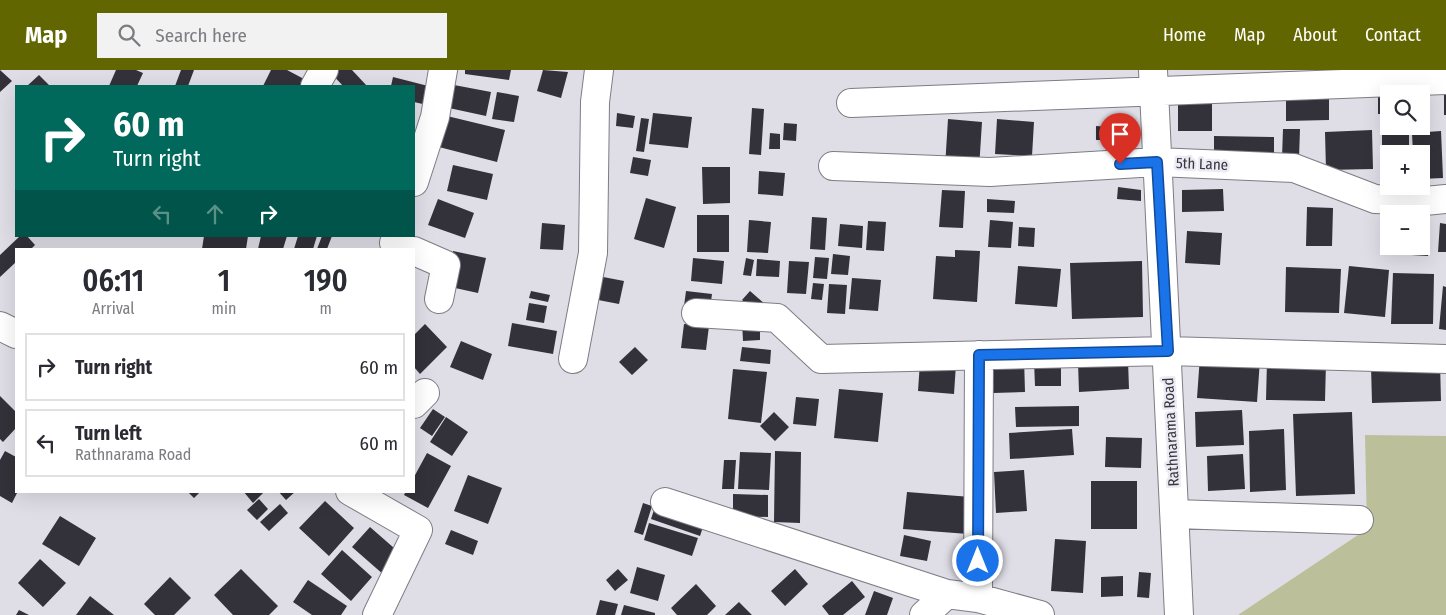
<!DOCTYPE html>
<html lang="en">
<head>
<meta charset="utf-8">
<style>
	:root { --surface:#fff; --page:#f2f2f3; --text:#2b2b33; --muted:#7c7c81; --line:#e1e1e2; --accent:#626601 }
	body { margin:0; font-family:"Fira Sans Condensed",sans-serif; background:var(--page); color:var(--text); height:100vh; display:flex; flex-direction:column; font-size:19px; white-space:nowrap }
	* { box-sizing:border-box; margin:0 }
	p { font-size:16px; color:var(--muted) }
	.icon { flex:none; width:28px; height:28px; fill:none; stroke:currentColor; stroke-width:2; stroke-linecap:round; stroke-linejoin:round }
	.map { position:relative; flex:1; overflow:hidden }
	.drawer { position:absolute; left:15px; top:178px; width:400px; height:245px; display:flex; flex-direction:column; background:var(--surface); border-radius:0px; box-shadow:0 5px 20px #0002 }
	.drawer>* { flex:none }
	.hud { position:absolute; left:15px; top:15px; width:400px; height:152px; border-radius:0px; box-shadow:0 5px 20px #0002; background:#00695c; color:#fff; overflow:hidden }
	.controls { position:absolute; left:1380px; top:15px; display:grid; gap:10px }
	.controls a { display:grid; place-items:center; width:50px; height:50px; border-radius:0px; background:var(--surface); box-shadow:0 5px 20px #0002; font-size:25px }
	.pin { position:absolute; display:grid; place-items:center; width:42px; height:42px; color:#fff; margin:-51px -21px; border-radius:50% 50% 50% 0; rotate:-45deg; box-shadow:0 0 5px #0007 }
	.pin .icon { rotate:45deg }
	.me { position:absolute; width:55px; margin:-28px; rotate:0deg; stroke-linejoin:round; filter:drop-shadow(0 0 4px #0008) }
	.turn { display:flex; align-items:center; gap:18px; height:105px; padding:0 15px; font-size:22px }
	.turn .icon { width:65px; height:65px; stroke-width:2.5 }
	.turn b { display:block; font-size:35px; line-height:42px }
	.lanes { display:flex; align-items:center; height:48px; padding:0 15px; background:#0003; justify-content:center; gap:25px; direction:ltr }
	.lanes .off { opacity:.35 }
	.eta { display:flex; justify-content:space-evenly; align-items:center; height:85px; text-align:center }
	.eta b { font-size:30px; font-weight:600; line-height:35px }
	ul { padding:0; list-style:none }
	li { display:flex; align-items:center; gap:15px; height:68px; margin:0 10px 8px; padding:0 5px; border:2px solid var(--line); border-radius:0px }
	li div { flex:1 }
	li b { display:block; font-size:19px }
	li em { font-style:normal }
	header { display:flex; align-items:center; gap:30px; box-sizing:border-box; height:70px; padding:0 25px; background:var(--accent); color:#fff }
	header strong { font-size:24px }
	nav { display:flex; gap:28px; margin-inline-start:auto; font-size:18px }
	.search { width:350px; height:45px; background:var(--page); display:flex; align-items:center; gap:12px; box-sizing:border-box; padding:0 18px; border-radius:0px; color:var(--muted); font-size:19px }
	.map>svg:first-child { display:block }
	.green { fill:#bcc09a }
	.building { fill:#333139 }
	.lines { fill:none; stroke-linecap:round; stroke-linejoin:round }
	.minor-casing { stroke:#7e7c84; stroke-width:30 }
	.minor { stroke:#fff; stroke-width:28 }
	.route-casing { stroke:#114b97; stroke-width:12 }
	.route { stroke:#1a73e8; stroke-width:9 }
	.labels { text-anchor:middle; dominant-baseline:central; stroke-width:5; stroke-linejoin:round; paint-order:stroke }
	.street-label { font-size:15px; fill:#38373b; stroke:#eceaf4 }
</style>
</head>
<body>
<header>
<strong>Map</strong>
<div class="search"><svg class="icon" aria-label="search" viewBox="0 0 24 24"><circle cx="10" cy="10" r="6"/><path d="M15 15l6 6"/></svg>Search here</div>
<nav><a>Home</a><a>Map</a><a>About</a><a>Contact</a></nav>
</header>
<div class="map">
<svg width="1446" height="545" viewBox="0 0 1446 545">
	<rect width="100%" height="100%" fill="#dfdde6"/>
	<path class="green" d="M1365,365L1446,366V545H1238L1367,459Z"/>
	<path class="building" d="M0,0L12,11L0,22Z
		M116,0H136L143,3L137,16H109Z
		M181,0H194L188,16H175Z
		M271,0H287L304,9L301,16H263Z
		M332,0H352L367,16H343L330,2Z
		M465,0H511L509,10L465,4Z
		M543,0L568,2L561,28L537,21Z
		M39,5L50,16H27Z
		M393,7L432,17L427,35L414,32V16H391Z
		M454,15L491,22L486,46L449,38Z
		M1378,15L1389,24V44H1378Z
		M1286,21H1329V50L1286,51Z
		M1444,21H1446V45H1444Z
		M497,22L519,26L514,52L492,49Z
		M1212,28V61H1178V29Z
		M752,38L764,39L761,85L749,84Z
		M617,43L635,46L633,58L616,56Z
		M653,43L692,47L688,78L649,74Z
		M447,46L505,60L497,92L439,77Z
		M641,48L649,49L644,82L636,81Z
		M948,49L982,52L979,99L945,97Z
		M997,49L1034,52L1032,86L995,84Z
		M784,53L797,54L796,71L783,70Z
		M1096,56L1110,57L1109,70H1096Z
		M1283,59H1300L1299,88H1282Z
		M1372,60L1373,99L1326,100L1325,62Z
		M1382,60H1409V84H1389V111H1382Z
		M1441,61L1443,108L1421,109V84H1413L1412,63Z
		M770,63L780,64V79H769Z
		M1214,66L1274,67V91H1214Z
		M633,87L651,90L648,106L630,103Z
		M453,95L493,104L487,130L447,121Z
		M702,97H730V133L703,134Z
		M759,101L785,103L783,126L758,124Z
		M1118,117L1141,120V131L1117,129Z
		M1223,119L1224,141L1182,142V120Z
		M942,120L965,121L963,158L939,157Z
		M646,128L676,137L664,178L634,169Z
		M438,129L474,143L465,168L428,155Z
		M987,129L1015,131L1014,143L987,142Z
		M1307,137L1333,138L1332,176H1306Z
		M697,145H729V182H697Z
		M812,147L827,148L825,180L810,179Z
		M749,150L771,152L768,183L747,182Z
		M990,150L1013,152L1011,178L988,177Z
		M868,151L886,152L884,181L866,180Z
		M1421,151H1429L1428,186L1394,184L1395,176H1421Z
		M542,153L565,155L563,180L540,179Z
		M1440,153L1446,154V182H1438Z
		M840,154L863,156L862,178L838,176Z
		M1019,157L1035,158L1034,177L1018,176Z
		M1187,161L1222,163L1220,195L1185,193Z
		M20,166H27L35,175L31,179H16V192L0,207V185Z
		M204,166H248L246,179H202Z
		M261,166H287L283,179H258Z
		M298,166H317L313,179H294Z
		M322,166H332L327,179H317Z
		M955,180L980,181L977,232L933,229L936,186L955,187Z
		M453,181L486,188L478,223L446,216Z
		M833,184L850,186L848,205L831,204Z
		M815,187L829,188L827,209L813,208Z
		M693,188L724,191L722,214L691,211Z
		M746,188L754,190L751,206L743,205Z
		M757,189L780,191L779,207L756,206Z
		M789,191L809,192L806,224L787,223Z
		M1142,191L1143,247L1072,249L1070,193Z
		M1018,196L1061,199L1057,237L1015,234Z
		M1349,196L1389,200L1385,247L1344,243Z
		M1286,197L1341,199L1339,243L1285,242Z
		M1393,203L1434,204L1433,254H1391Z
		M598,206L624,211L619,234L593,229Z
		M852,208L881,210L878,241L849,239Z
		M813,213L824,214L822,230L811,229Z
		M829,214L847,215L845,244L827,243Z
		M1443,216L1446,217V260L1439,259Z
		M531,221L550,225L548,232L529,228Z
		M686,221L712,224L710,239L684,236Z
		M750,221L765,234L757,244L742,230Z
		M529,233L547,236L544,253L526,250Z
		M760,250V270L743,271L742,251Z
		M512,253L557,261L553,284L508,276Z
		M425,254L447,277L420,304L414,297V265Z
		M684,254L709,256L706,280L681,278Z
		M461,271L492,284L483,310L450,297Z
		M635,277L648,290L632,305L619,292Z
		M742,277L771,280L770,294L740,291Z
		M1200,286L1260,290L1257,332L1197,328Z
		M992,288H1024L1025,322L993,323Z
		M1061,290V316H1035L1034,291Z
		M1128,290L1129,319L1079,322L1078,293Z
		M1267,291L1326,292L1325,331L1266,330Z
		M920,292L956,294L954,324L918,321Z
		M1440,293L1441,331L1372,333L1371,296Z
		M733,299L767,302L761,353L728,349Z
		M839,319L883,323L878,372L834,368Z
		M0,326L16,342V358L3,372L0,369Z
		M796,327L819,329L816,356L793,354Z
		M1079,336V356L1016,357L1015,337Z
		M433,339L445,347L432,366L420,358Z
		M1242,340L1244,375L1196,377L1195,342Z
		M774,342L789,357L775,371L760,356Z
		M1352,342L1355,424L1296,426L1293,344Z
		M446,347L468,362L452,386L430,372Z
		M1072,359L1074,385L1010,389L1009,363Z
		M1284,359L1286,420L1250,422L1249,361Z
		M1106,367L1142,368L1141,398L1105,397Z
		M5,381L16,387V421H18L12,433L0,426V390Z
		M775,381L801,382L800,453L774,452Z
		M740,382L771,383L769,420L738,419Z
		M427,383L451,396L428,438L404,425L406,421H414V407Z
		M1243,384L1245,419L1208,421L1207,386Z
		M724,390H736L734,419H722Z
		M1024,400L1027,441L996,443L994,402Z
		M468,405L502,418L488,454L454,441Z
		M1091,411H1137V459H1091Z
		M187,421H201L194,428Z
		M243,421H265L253,433Z
		M278,421H296L286,430Z
		M907,422L971,427L968,464L903,459Z
		M733,424L768,425V447L733,446Z
		M259,429L268,439L257,450L247,440Z
		M325,431L354,458L329,486L299,458Z
		M643,433L652,436L643,465L634,462Z
		M280,434L288,443L269,461L260,452Z
		M655,437L704,454L700,466L651,449Z
		M60,446L96,468L79,496L42,474Z
		M649,453L698,468L692,486L644,470Z
		M370,457L402,485L384,505L352,477Z
		M451,460L478,471L473,485L445,474Z
		M904,465L931,471L927,491L900,486Z
		M1055,469L1086,471L1083,523L1051,521Z
		M342,480L372,507L351,531L321,504Z
		M40,489L66,513L43,537L18,513Z
		M637,497L665,505L658,531L630,523Z
		M241,499L278,536L269,545H233L214,525Z
		M618,499L628,510L615,521L606,510Z
		M795,499L808,514L785,536L771,521Z
		M1139,502L1151,503L1149,528L1137,527Z
		M1123,506V526L1101,527V507Z
		M170,507L191,528L174,545H155L144,534Z
		M308,510L347,536L341,545H312L293,532Z
		M852,511L865,527L843,545H829L822,536Z
		M696,514L716,536L707,545H677L671,538Z
		M874,521L893,528L887,545H865Z
		M90,526L114,545H76Z
		M600,530L618,534L615,545H596Z
		M739,532L752,545H725Z
		M624,535L655,543V545H621Z
		M19,540L29,545H16Z"/>
	<g class="lines">
		<g class="minor-casing">
			<path id="minor" d="M1153,0L1179,545
				M315,16L324,0
				M851,33L1446,10
				M833,96L990,102L1157,92L1294,98L1375,129L1425,131L1446,129
				M414,112L435,47L443,0
				M396,166L394,173L407,179
				M414,181L446,195L439,229
				M696,243L777,248L821,289L1168,281L1446,289
				M0,256L16,264
				M573,289L593,183L595,32L599,0
				M414,334L425,323
				M350,421L418,460L377,545
				M665,432L947,524L978,528L1040,545
				M1175,444L1359,450
				M978,528L979,285
				M924,545L947,524"/>
		</g>
		<use href="#minor" class="minor"/>
	</g>
	<g class="lines">
		<g class="route-casing">
			<path id="route" d="M978,491L979,285L1168,281L1157,92L1120,94"/>
		</g>
		<use href="#route" class="route"/>
	</g>
	<g class="labels">
		<g class="street-label">
			<text transform="translate(1202 94) rotate(2)">5th Lane</text>
			<text transform="translate(1171 362) rotate(-93)">Rathnarama Road</text>
		</g>
	</g>
</svg>
<div class="controls">
<a><svg class="icon" aria-label="search" viewBox="0 0 24 24"><circle cx="10" cy="10" r="6"/><path d="M15 15l6 6"/></svg></a>
<a>+</a>
<a>−</a>
</div>
<div class="pin" style="left:1120px;top:94px;background:#d93025"><svg class="icon" aria-label="arrive" viewBox="0 0 24 24"><path d="M6 21V4h12l-3 4 3 4H6"/></svg></div>
<svg class="me" style="left:978px;top:491px" viewBox="-20 -20 40 40"><circle r="17" fill="#1a73e8" stroke="#fff" stroke-width="3"/><path d="M0-11L8 9 0 5-8 9z" fill="#fff"/></svg>
<div class="hud">
<div class="turn"><svg class="icon" aria-label="right" viewBox="0 0 24 24"><path d="M7 20v-9h11M14 6l5 5-5 5"/></svg><div><b>60 m</b>Turn right</div></div>
<div class="lanes"><svg class="icon off" aria-label="left" viewBox="0 0 24 24"><path d="M17 20v-9H6M10 6l-5 5 5 5"/></svg><svg class="icon off" aria-label="ahead" viewBox="0 0 24 24"><path d="M12 20V5M6 11l6-6 6 6"/></svg><svg class="icon" aria-label="right" viewBox="0 0 24 24"><path d="M7 20v-9h11M14 6l5 5-5 5"/></svg></div>
</div>
<section class="drawer">
<div class="eta">
<div><b>06:11</b><p>Arrival</p></div>
<div><b>1</b><p>min</p></div>
<div><b>190</b><p>m</p></div>
</div>
<ul>
<li><svg class="icon" aria-label="right" viewBox="0 0 24 24"><path d="M7 20v-9h11M14 6l5 5-5 5"/></svg><div><b>Turn right</b></div><em>60 m</em></li>
<li><svg class="icon" aria-label="left" viewBox="0 0 24 24"><path d="M17 20v-9H6M10 6l-5 5 5 5"/></svg><div><b>Turn left</b><p>Rathnarama Road</p></div><em>60 m</em></li>
</ul>
</section>
</div>
</body>
</html>
